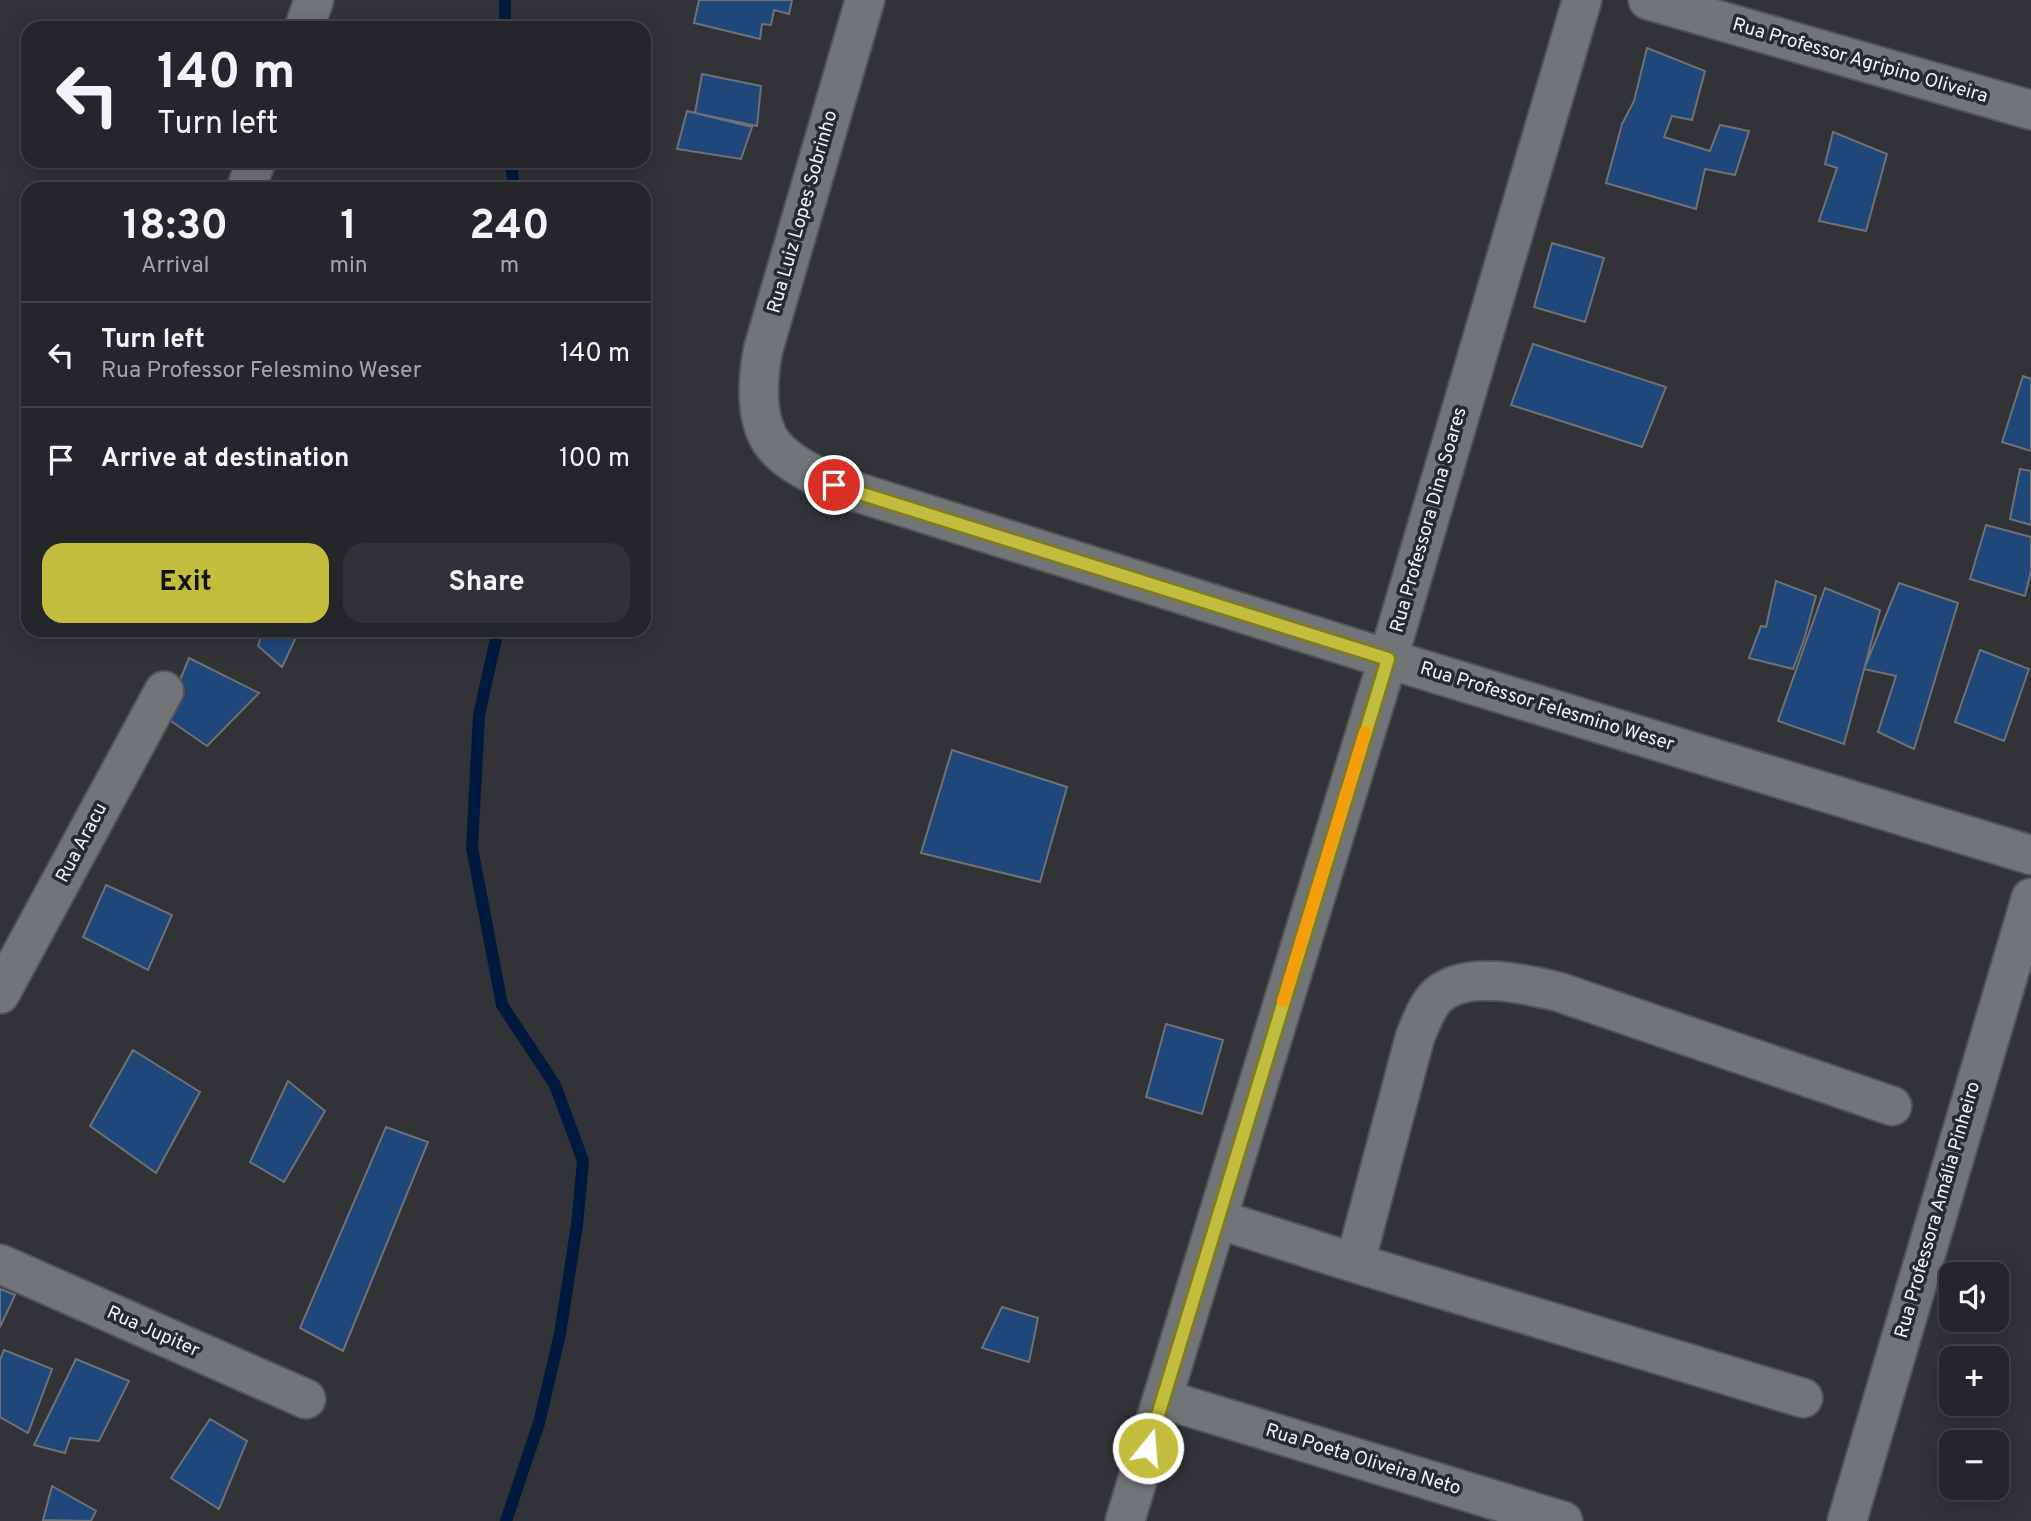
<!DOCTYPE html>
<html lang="en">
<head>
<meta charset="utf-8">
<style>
	:root { --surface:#252629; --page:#313235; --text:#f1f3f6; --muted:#a3a5a8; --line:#424346; --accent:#c3bd3e }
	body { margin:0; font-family:Overpass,sans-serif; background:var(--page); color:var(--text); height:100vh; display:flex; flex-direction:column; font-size:26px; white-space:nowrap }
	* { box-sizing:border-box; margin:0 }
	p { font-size:23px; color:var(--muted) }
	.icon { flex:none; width:38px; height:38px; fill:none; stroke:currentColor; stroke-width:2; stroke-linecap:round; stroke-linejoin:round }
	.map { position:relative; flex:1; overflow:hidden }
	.drawer { position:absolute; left:21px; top:182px; width:630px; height:455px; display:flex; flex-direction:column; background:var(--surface); border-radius:21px; box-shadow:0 4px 18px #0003,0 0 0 2px var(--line) }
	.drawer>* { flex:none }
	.guide { position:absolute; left:21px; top:21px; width:630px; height:147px; border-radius:21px; box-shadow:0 4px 18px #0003,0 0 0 2px var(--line); background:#252629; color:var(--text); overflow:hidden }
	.controls { position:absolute; left:1939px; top:1262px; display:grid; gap:14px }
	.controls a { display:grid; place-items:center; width:70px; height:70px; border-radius:14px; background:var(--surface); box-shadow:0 4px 18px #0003,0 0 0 2px var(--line); font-size:35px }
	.pin { position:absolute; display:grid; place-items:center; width:60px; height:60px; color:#fff; margin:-30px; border:4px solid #fff; border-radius:50%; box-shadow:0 2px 7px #0007 }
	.me { position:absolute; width:77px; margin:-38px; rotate:17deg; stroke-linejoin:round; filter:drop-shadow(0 0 5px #0008) }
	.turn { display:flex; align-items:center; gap:24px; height:147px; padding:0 21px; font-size:32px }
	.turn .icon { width:91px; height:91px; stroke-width:2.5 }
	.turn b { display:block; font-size:49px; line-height:60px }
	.eta { display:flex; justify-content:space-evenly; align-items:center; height:119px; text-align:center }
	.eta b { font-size:42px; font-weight:700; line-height:49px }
	.primary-button { display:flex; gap:14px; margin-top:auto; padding:14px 21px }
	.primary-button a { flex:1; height:80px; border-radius:21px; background:var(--accent); color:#111; font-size:28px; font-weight:700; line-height:80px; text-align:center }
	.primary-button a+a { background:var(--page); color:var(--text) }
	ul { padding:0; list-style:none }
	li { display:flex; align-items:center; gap:21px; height:105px; padding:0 21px; border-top:2px solid var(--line) }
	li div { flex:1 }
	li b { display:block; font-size:26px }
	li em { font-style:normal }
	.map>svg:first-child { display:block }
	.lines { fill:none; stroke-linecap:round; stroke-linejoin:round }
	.stream { stroke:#001a3f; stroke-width:12 }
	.building { fill:#20477a; stroke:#6e7175; stroke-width:2 }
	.street-casing { stroke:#515355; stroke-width:42 }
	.street { stroke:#727578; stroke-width:38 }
	.route-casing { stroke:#7f7b28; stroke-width:18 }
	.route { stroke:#c3bd3e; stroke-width:12 }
	.slow { stroke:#f59e0b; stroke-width:12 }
	.labels { text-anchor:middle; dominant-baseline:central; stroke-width:7; stroke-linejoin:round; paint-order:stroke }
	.street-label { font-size:19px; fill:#eff1f3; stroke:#272a2d }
</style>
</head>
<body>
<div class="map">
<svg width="2031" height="1521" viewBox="0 0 2031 1521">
	<rect width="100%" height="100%" fill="#313337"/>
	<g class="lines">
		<path class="stream" d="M505,0V28
			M511,161L514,189
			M498,630L479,715L472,848L502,1005L555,1085L583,1161L577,1225L560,1334L539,1423L506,1521"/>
	</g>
	<path class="building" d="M699,0H792L789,14L774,10L771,25L762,24L760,39L694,23Z
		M1647,48L1705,71L1692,120L1672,116L1664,137L1710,151L1720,125L1749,131L1735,175L1705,169L1696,209L1606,183L1622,124L1634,101Z
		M702,74L761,86L757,126L695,113Z
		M687,111L752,127L741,159L677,149Z
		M1833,132L1887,154L1866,231L1819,221L1837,168L1825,164Z
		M1552,243L1604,258L1585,322L1534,307Z
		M1533,344L1666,387L1642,447L1511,405Z
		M2023,376L2031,379V451L2002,442Z
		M2020,469L2031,471V525L2010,519Z
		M1986,525L2031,537V571L2025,596L1970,579Z
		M1776,581L1816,596L1804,640L1793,669L1749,658L1761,626L1766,627Z
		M1899,583L1958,603L1914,749L1878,732L1896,676L1864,669Z
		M1825,588L1880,610L1844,744L1778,721Z
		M263,630H290L298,633L282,667L258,646Z
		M1980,650L2029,669L2004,741L1955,722Z
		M189,658L259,693L207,746L165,717Z
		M952,750L1067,787L1040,882L921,853Z
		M106,885L172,915L148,970L83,937Z
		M1166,1024L1223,1040L1202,1114L1146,1097Z
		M133,1050L200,1092L156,1173L90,1126Z
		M288,1081L325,1111L284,1182L250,1162Z
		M386,1127L428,1142L343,1351L300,1328Z
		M0,1289L15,1295L0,1327Z
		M1002,1307L1038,1318L1029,1362L982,1348Z
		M4,1350L52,1369L28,1433L0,1417V1360Z
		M76,1359L129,1381L99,1441L70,1438L65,1453L34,1445Z
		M210,1419L247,1441L219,1509L171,1478Z
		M52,1486L96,1511L91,1521L43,1520Z"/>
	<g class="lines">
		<g class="street-casing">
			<path id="street" d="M865,0L763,350C757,381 754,427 778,450C794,466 815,475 834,485L1388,659L2031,855
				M1648,0L2031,110
				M304,28L314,0
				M246,189L256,161
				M0,994L164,691
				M1217,1219L1355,1263
				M0,1264L306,1399
				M1803,1398L1355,1263L1415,1037C1421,1023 1427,1005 1438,995C1468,970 1525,984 1559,992L1892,1106
				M1163,1399L1563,1521
				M1125,1521L1388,659L1582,0
				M1847,1521L2031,898"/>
		</g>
		<use href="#street" class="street"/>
	</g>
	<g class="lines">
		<g class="route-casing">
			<path id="route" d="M834,485L1388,659L1148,1448"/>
		</g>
		<use href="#route" class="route"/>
		<path class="slow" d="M1283,1001L1365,732"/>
	</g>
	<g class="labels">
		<g class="street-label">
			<text transform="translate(1860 61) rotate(16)">Rua Professor Agripino Oliveira</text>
			<text transform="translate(803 212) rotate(-74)">Rua Luiz Lopes Sobrinho</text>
			<text transform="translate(1429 520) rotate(-74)">Rua Professora Dina Soares</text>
			<text transform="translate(1547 707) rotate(17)">Rua Professor Felesmino Weser</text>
			<text transform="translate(82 843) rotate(-62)">Rua Aracu</text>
			<text transform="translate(1938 1210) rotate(-74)">Rua Professora Amália Pinheiro</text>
			<text transform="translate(153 1332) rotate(24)">Rua Jupiter</text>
			<text transform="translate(1363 1460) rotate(17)">Rua Poeta Oliveira Neto</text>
		</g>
	</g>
</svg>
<div class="controls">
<a><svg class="icon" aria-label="sound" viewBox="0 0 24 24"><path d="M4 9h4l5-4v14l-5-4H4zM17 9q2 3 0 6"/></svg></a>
<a>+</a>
<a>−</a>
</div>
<div class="pin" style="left:834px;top:485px;background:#d93025"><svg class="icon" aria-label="arrive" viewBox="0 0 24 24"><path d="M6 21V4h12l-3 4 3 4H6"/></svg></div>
<svg class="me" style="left:1148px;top:1448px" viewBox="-20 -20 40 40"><circle r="17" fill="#c3bd3e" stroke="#fff" stroke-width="3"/><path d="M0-11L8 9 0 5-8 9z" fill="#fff"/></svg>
<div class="guide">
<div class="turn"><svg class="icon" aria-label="left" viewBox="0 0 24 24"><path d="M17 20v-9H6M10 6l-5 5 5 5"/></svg><div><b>140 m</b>Turn left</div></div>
</div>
<section class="drawer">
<div class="eta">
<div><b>18:30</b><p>Arrival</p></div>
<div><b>1</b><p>min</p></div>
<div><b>240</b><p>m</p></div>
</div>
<ul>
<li><svg class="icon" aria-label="left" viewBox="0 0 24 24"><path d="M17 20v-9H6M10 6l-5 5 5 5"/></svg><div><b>Turn left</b><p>Rua Professor Felesmino Weser</p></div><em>140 m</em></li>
<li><svg class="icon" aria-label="arrive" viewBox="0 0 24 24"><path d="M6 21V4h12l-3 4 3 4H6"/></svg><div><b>Arrive at destination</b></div><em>100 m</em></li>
</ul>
<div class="primary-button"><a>Exit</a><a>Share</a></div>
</section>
</div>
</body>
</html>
